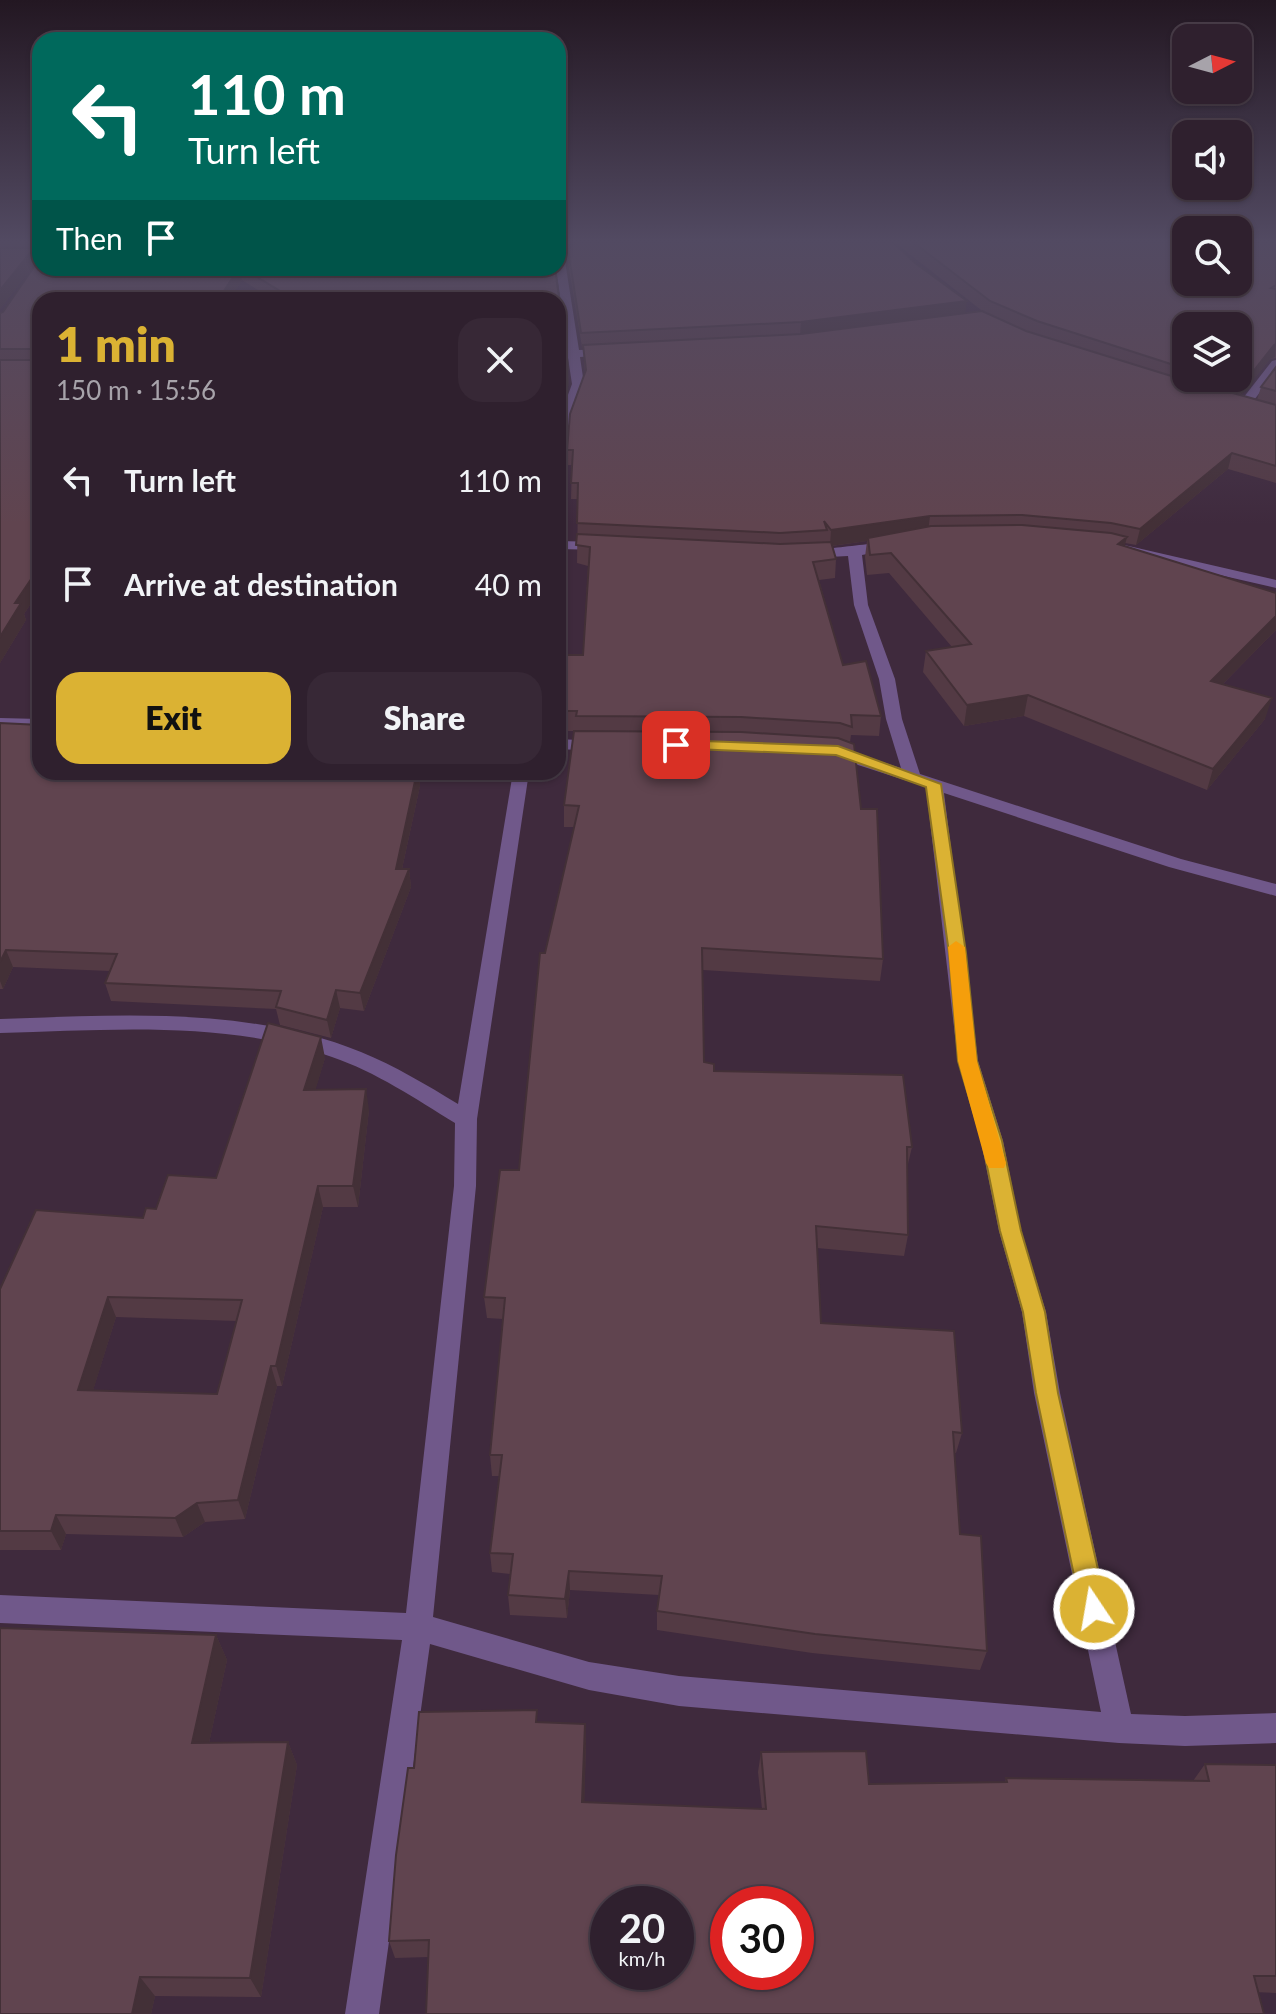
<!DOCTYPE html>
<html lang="en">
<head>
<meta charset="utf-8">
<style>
	:root { --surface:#2f202e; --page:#372836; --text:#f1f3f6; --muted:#a7a3aa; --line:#4a3e4a; --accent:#dbb233 }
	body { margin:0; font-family:Lato,sans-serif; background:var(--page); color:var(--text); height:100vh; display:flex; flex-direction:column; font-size:30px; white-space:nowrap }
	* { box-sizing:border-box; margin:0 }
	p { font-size:26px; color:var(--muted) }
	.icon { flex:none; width:44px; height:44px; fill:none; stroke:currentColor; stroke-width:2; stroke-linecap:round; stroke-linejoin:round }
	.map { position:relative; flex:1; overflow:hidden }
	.sheet { position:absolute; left:32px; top:292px; width:534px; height:488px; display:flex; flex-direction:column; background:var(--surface); border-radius:24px; box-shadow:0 2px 6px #0004,0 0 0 2px var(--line) }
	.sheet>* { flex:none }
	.banner { position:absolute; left:32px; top:32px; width:534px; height:244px; border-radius:24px; box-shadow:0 2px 6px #0004,0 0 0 2px var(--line); background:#00695c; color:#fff; overflow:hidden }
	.needle { width:52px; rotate:84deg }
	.fabs { position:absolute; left:1172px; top:24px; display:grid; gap:16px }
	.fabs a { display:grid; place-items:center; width:80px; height:80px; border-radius:16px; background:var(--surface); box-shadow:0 2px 6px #0004,0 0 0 2px var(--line); font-size:40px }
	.speed { position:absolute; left:590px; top:1886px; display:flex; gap:16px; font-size:40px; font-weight:700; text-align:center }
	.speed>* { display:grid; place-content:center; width:104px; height:104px; border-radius:50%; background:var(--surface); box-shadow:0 2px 6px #0004,0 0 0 2px var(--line); line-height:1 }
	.speed small { font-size:20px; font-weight:400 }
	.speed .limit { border:12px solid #d22; background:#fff; color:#111 }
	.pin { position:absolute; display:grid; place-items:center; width:68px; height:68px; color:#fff; margin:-34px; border-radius:16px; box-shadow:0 4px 12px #0006 }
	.me { position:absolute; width:88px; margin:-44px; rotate:348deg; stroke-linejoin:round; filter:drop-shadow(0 0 6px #0008) }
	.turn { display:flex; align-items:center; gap:28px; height:168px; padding:0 24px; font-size:36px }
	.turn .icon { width:104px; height:104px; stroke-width:2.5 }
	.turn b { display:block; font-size:56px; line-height:68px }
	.then { display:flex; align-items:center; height:76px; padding:0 24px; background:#0003; gap:16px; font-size:30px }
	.round { display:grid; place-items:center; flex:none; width:84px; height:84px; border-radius:24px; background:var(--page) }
	.head { display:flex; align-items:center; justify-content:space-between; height:136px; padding:0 24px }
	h1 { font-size:48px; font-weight:800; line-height:60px; color:var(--accent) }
	.primary-button { display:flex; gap:16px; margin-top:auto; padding:16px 24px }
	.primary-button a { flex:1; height:92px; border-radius:24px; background:var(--accent); color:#111; font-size:32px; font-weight:800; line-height:92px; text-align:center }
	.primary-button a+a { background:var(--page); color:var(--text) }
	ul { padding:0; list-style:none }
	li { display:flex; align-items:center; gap:24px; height:104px; padding:0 24px }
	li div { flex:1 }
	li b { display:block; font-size:30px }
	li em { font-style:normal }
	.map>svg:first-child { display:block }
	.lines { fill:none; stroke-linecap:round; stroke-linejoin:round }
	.street { fill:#70588a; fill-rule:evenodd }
	.wall { fill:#533a44; fill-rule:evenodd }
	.shaded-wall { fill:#433037 }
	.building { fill:#60444f; stroke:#433037; stroke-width:2; fill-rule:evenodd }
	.route { fill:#dbb233; stroke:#8e7421; stroke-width:2 }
	.slow { fill:#f59e0b }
</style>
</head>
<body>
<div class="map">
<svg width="1276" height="2014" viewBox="0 0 1276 2014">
	<rect width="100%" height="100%" fill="#3f2a3d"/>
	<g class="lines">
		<path class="street" d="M576,242H587L565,261L579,350L610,349L616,352L610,355L580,357L584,384L568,428L564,466L558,470V422L572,384L568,358H558V352L568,351L556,268L558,257Z
			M0,252H40V258H0Z
			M1276,360V371L1248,408H1240V402L1272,361Z
			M558,541L602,542L609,546L602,550L558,549Z
			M893,541L898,542V548L862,555L868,605L895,679L902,719L920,774L1181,859L1276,884V896L1169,867L944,793L978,1061L1003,1141L1021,1231L1046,1312L1060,1393L1131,1714L1185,1716L1276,1713V1743L1185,1746L1119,1743L679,1706L589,1690L430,1644L379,2014H345L402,1640L0,1623V1595L406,1613L454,1186L455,1123C416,1099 376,1072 332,1057C226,1020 110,1030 0,1033V1019C120,1015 247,1006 361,1052C395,1066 427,1085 458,1104L513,772H529L477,1119L476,1186L433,1617L589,1662L679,1676L1101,1712L1034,1393L1022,1312L999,1231L981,1141L958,1061L926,787L824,754L822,750L830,745L901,768L886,719L879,679L854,605L848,556L810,558L803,554C810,549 877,544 893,541Z
			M1120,544L1276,580V588L1115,551V545Z
			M0,718L40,719V729L0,728Z
			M558,739L598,741L606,746L598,751L558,749Z"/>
	</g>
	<path class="wall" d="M0,242H40V249H34L37,261L0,309Z
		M894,242H1276V358L1270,359L1241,395L1257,400L1261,387L1276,367V483L1228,469L1136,545L1125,543V546L1276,593V630L1223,684L1265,719L1207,790L1024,716L964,726L923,672L926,651L952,647L889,573L867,575L865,557L867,541L832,546L836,559L835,578L819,580L843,665L881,716L879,736L851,735L850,742L883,959L880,981L703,970L704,1062L714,1071L912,1147L907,1168L908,1235L904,1256L817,1248L821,1323L962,1433L956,1453H954L960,1534L987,1651L980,1670L812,1653L657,1630V1611L659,1595L570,1590L567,1618L510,1615L508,1595L510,1574L492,1572L490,1553L499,1476H492L490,1455L503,1319L487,1318L484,1297L519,1170L545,953L574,827H564V805L577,731H563L562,711L583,655L588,566L577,563L578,499H571L572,465H567V450L585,374L583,347H582L568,262V249L965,313H985ZM1186,326L1238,378H1186Z
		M40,268H555L564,334L569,384L558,300H274L242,280L229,300H40V590L24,614L26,620L0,663V313L3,312Z
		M0,723L40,772H419L420,786L402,869H409L411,887L364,1011L340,1008L331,1038L280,1025L276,1009L111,1001L105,983L110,971L13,967L3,989H0Z
		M325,1058L315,1090L369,1110L358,1207H323L282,1386H277L245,1519L205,1522L183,1537L66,1534L61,1550H0V1289L143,1218L156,1209L216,1178ZM116,1317L237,1321L217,1394L93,1390Z
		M216,1635L227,1660L209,1743L288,1742L297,1765L261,1997L155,1996L151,2014H0Z
		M538,1722L585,1724L586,1744L584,1802L762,1809L758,1772L761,1752L869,1784L1005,1782L1006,1778L1193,1781L1205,1764L1276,1765V1993L429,1957L395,1958L389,1941L414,1768Z"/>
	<path class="shaded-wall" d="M558,242H572L558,253Z
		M34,248L37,261L0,309V290Z
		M239,268L242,280L229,300H218Z
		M967,301L965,315L800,336L801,322Z
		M564,334L565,348L558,350V335Z
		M1276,344L1275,357L1270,359L1240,397L1244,383L1274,345Z
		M568,369L569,384L558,414V397Z
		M1232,453L1228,469L1136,545L1140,529Z
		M930,516L928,532L868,538L867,541L830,546L831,530Z
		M1127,537L1122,557L1118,544Z
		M40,566V590L24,614L26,620L0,663V637L15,603Z
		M1276,616V630L1205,702L1211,681Z
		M1028,695L1024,716L964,726L967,705Z
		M1272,698L1265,719L1207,790L1213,769Z
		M417,772H419L420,786L398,887L396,869Z
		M409,869L411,887L364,1011L360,993Z
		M6,950L13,967L3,989L0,981V962Z
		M336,990L340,1008L331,1038L327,1020Z
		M321,1037L325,1058L309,1112L304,1090Z
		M366,1089L369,1110L358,1207L353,1186Z
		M318,1186L323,1207L282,1386L276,1366Z
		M108,1297L116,1317L87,1410L78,1390Z
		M271,1366L277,1386L245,1519L238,1500Z
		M197,1503L205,1522L183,1537L175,1518Z
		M56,1515L66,1534L61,1550L51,1531Z
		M569,1571L570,1590L567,1618L565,1599Z
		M216,1635L227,1660L204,1766L192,1743Z
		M585,1724L586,1744L584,1821L582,1802Z
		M288,1742L297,1765L261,1997L250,1978Z
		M140,1977L155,1996L151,2014H132Z"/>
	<path class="building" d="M576,242H893L915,263L967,301L801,322L581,333L568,249Z
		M913,242H1186V282H1238V242H1276V285L1271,288L1276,289V344L1274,345L1244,383L1226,378H1238V326H1186V368L1177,366L1037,321L990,301Z
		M0,248H34L0,290Z
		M40,258V268H239L218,300H40V566L15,603H21L0,637V360H36L39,358L36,349H0V313L3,312Z
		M242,268H555L564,334L558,335V300H295Z
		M982,311L1026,331L1168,375L1276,405V466L1232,453L1140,529L1111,523L1022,515L930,516L831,530L824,521L827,530L780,533L577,523L578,483H571L573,450H567L570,414L586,370L583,345L801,334Z
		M558,345L566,347L568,369L558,397Z
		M1276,367V391L1261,387Z
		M1022,525L1111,533L1127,537L1118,544L1276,593V616L1211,681L1272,698L1213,769L1028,695L967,705L926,651L971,644L891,553L870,555L868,538L931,526Z
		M577,534L780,544L831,542L836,559L813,562L843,665L866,661L881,716L851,715L852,727L840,723L741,717L576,716L577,711H562L566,655H583L590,547L576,545Z
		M0,723L40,725V772H417L396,869H409L360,993L336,990L327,1020L276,1007L281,991L105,983L117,954L6,950L0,962Z
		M574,731L741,732L838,738L854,744L861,809H877L883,959L702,948L704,1062L714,1064V1071L903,1075L912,1147H907L908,1235L816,1226L821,1323L954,1331L962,1433L953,1432L960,1534L981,1536L987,1651L815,1634L657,1611L662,1576L569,1571L565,1599L508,1595L513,1554L490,1553L502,1455H490L505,1298L484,1297L500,1170H519L540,953H545L579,806L564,805Z
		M268,1023L321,1037L304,1090L366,1089L353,1186H318L276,1366H271L238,1500L197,1503L175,1518L56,1515L51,1531H0V1289L36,1210L143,1218L146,1208L156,1209L168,1175L216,1178ZM108,1297L242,1300L217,1394L78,1390Z
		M0,1628L216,1635L192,1743L288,1742L250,1978L140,1977L132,2014H0Z
		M537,1710L536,1722L585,1724L582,1802L766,1809L761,1752L866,1751L869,1784L1007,1782L1006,1778L1209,1781L1205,1764L1276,1765V1976H1254L1264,2014H426L429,1940L389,1941L396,1855L408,1768H414L419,1712ZM608,1904H676V1972H608ZM728,1904H796V1972H728Z"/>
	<linearGradient id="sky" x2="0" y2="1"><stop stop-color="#231722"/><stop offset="0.46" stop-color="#524a62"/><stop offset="1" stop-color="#524a62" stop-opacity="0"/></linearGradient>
	<rect width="1276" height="524" fill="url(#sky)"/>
	<path class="route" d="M676,740L838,746L941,784L966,953L977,1061L1002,1141L1021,1231L1045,1312L1058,1393L1107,1609L1103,1618L1094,1621L1085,1618L1081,1609L1036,1393L1023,1312L1000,1231L982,1141L958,1061L949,953L926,787L836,755L671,748V741Z"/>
	<path class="slow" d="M956,941L965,947L977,1061L1006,1163L1004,1168H989L986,1163L958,1061L948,947Z"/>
</svg>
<div class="fabs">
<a><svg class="needle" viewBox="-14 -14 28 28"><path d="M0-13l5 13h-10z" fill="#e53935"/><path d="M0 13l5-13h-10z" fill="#a7a3aa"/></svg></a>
<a><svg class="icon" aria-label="sound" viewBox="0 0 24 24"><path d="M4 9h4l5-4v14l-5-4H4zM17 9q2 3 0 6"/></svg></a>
<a><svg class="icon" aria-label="search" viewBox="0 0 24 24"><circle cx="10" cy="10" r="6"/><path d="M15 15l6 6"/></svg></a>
<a><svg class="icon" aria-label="layers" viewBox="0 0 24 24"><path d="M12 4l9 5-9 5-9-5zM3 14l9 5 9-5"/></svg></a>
</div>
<div class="speed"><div>20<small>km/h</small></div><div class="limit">30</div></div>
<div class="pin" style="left:676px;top:745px;background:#d93025"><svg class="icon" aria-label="arrive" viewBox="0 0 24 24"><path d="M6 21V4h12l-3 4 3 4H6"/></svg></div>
<svg class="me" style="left:1094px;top:1609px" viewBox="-20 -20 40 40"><circle r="17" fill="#dbb233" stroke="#fff" stroke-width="3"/><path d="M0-11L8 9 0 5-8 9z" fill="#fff"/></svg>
<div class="banner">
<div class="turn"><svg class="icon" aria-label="left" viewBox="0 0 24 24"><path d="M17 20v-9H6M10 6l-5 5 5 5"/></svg><div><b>110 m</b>Turn left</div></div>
<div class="then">Then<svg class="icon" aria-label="arrive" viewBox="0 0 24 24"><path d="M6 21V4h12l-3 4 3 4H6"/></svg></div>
</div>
<section class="sheet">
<div class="head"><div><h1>1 min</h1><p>150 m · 15:56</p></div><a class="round"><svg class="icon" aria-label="close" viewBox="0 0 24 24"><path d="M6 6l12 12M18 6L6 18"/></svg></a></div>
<ul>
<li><svg class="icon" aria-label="left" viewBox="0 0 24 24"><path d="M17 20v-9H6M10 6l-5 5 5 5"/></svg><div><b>Turn left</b></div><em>110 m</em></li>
<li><svg class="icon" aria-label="arrive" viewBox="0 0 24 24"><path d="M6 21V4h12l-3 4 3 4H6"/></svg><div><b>Arrive at destination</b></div><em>40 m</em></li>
</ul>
<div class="primary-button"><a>Exit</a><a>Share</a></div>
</section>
</div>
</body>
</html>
